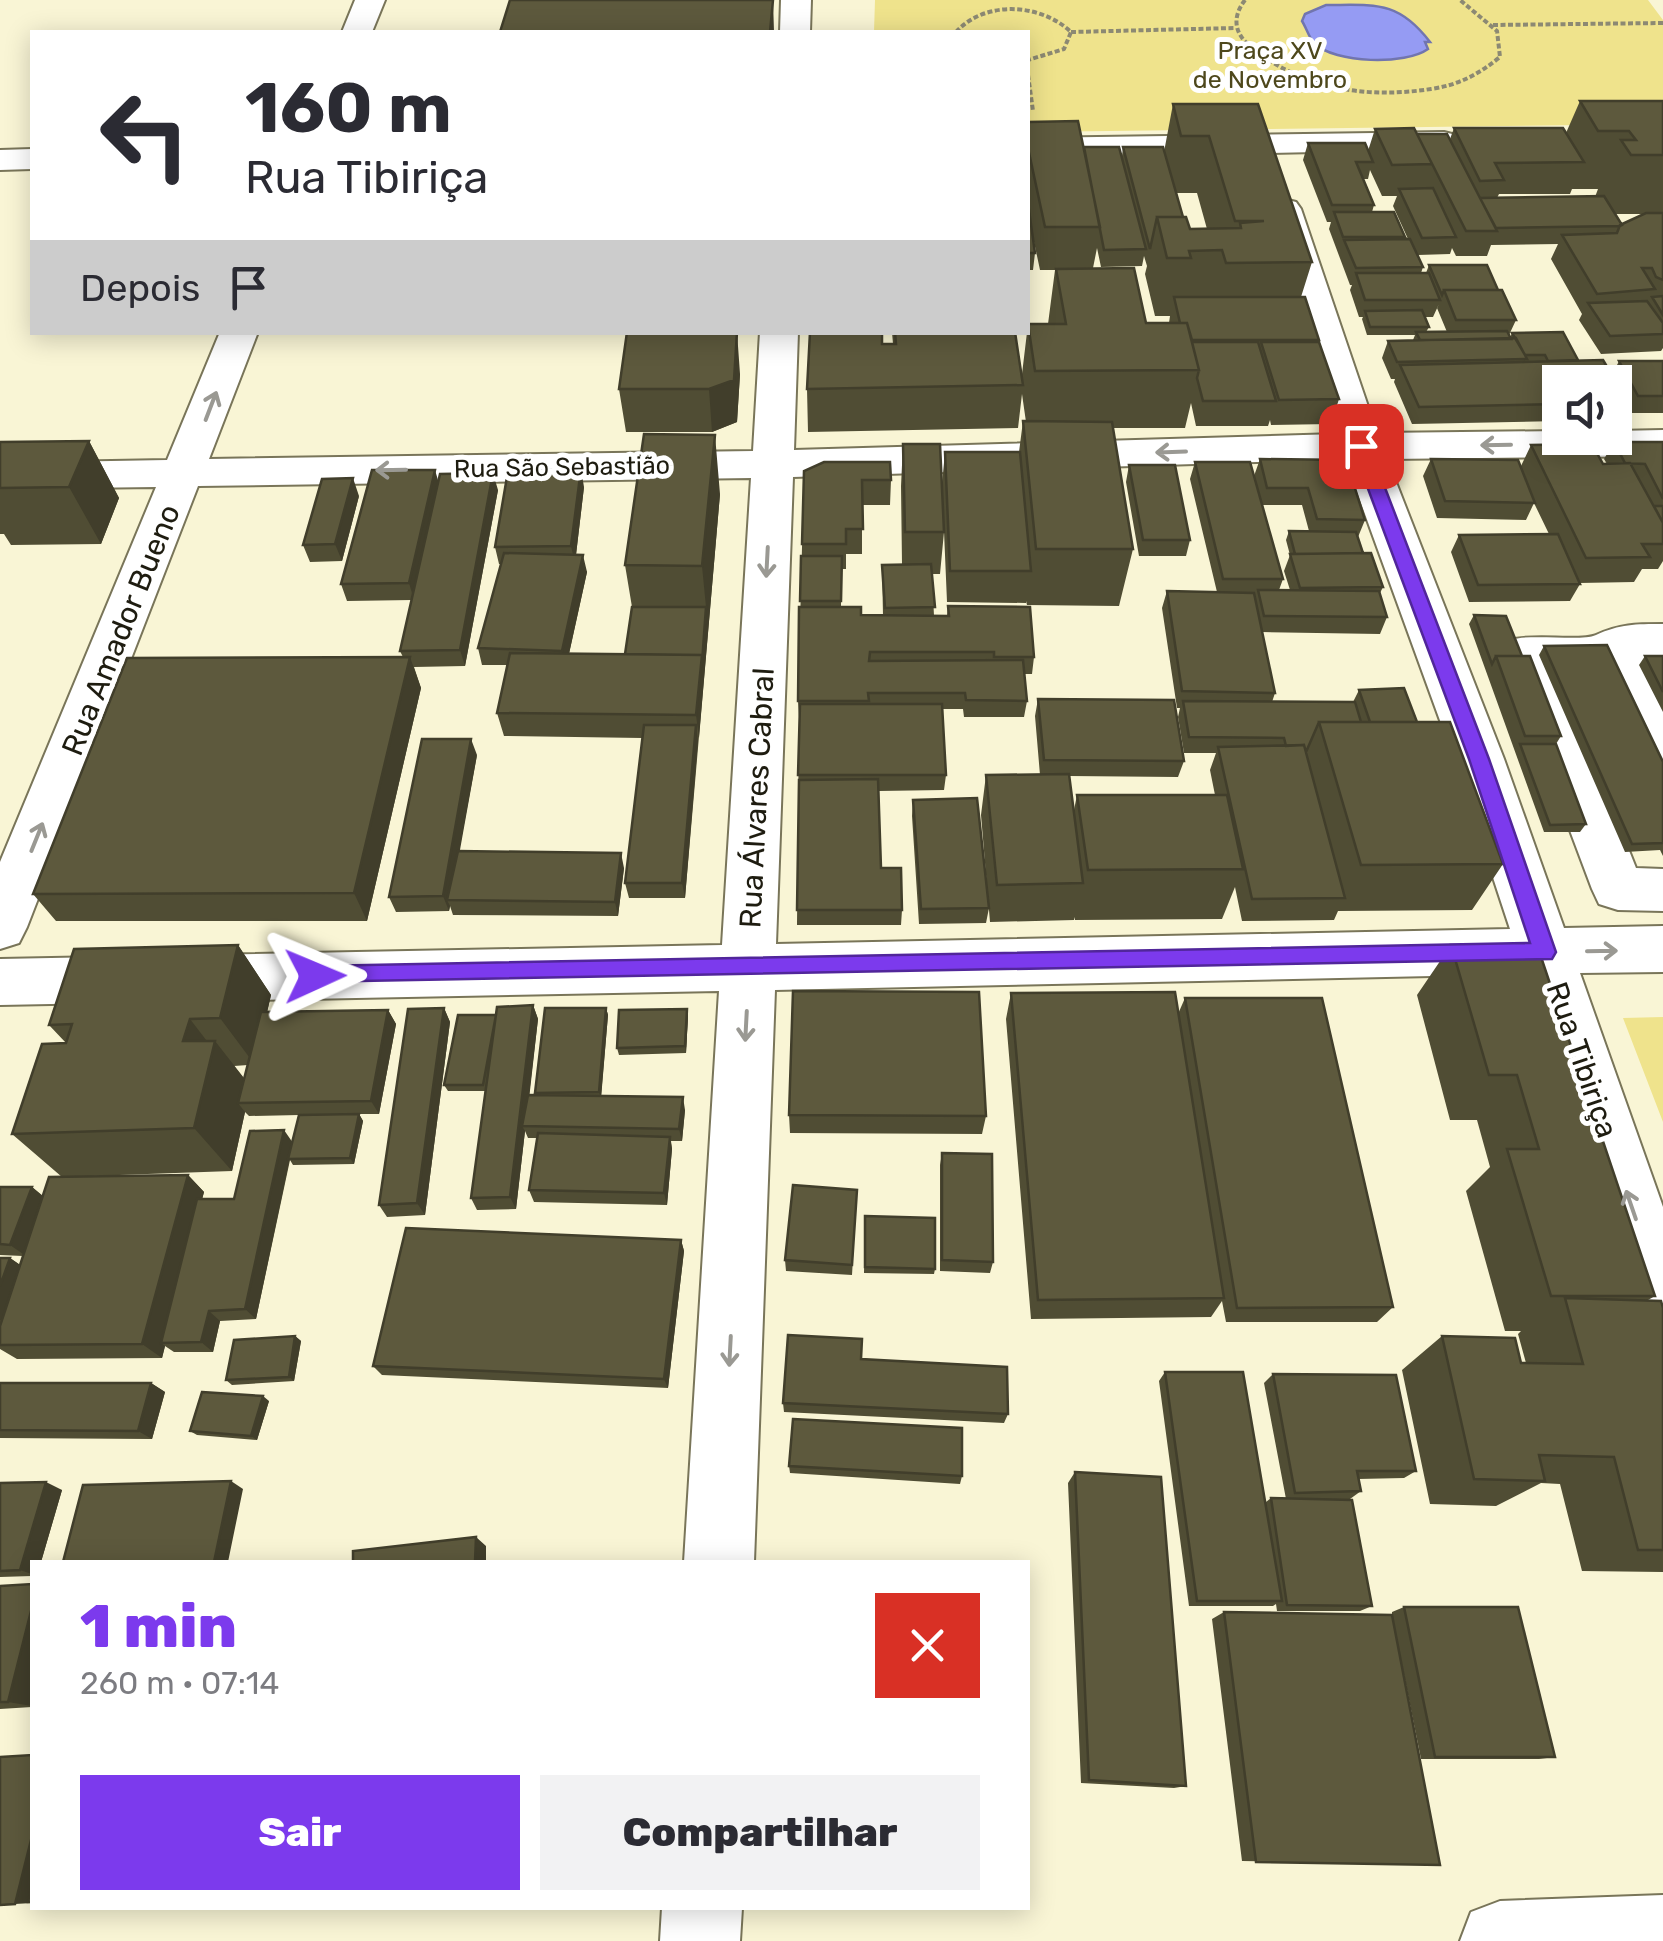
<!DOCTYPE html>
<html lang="pt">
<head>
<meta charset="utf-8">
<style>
	:root { --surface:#fff; --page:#f2f2f3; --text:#2b2b33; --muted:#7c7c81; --accent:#7c3aed }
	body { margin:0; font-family:Rubik,sans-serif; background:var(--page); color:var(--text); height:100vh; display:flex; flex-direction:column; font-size:38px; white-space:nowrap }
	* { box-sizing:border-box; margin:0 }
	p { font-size:32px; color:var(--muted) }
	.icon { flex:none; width:55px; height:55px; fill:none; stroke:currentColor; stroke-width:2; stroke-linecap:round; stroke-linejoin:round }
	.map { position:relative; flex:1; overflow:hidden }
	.panel { position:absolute; left:30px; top:1560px; width:1000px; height:350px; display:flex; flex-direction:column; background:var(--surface); border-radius:0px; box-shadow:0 5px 25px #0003 }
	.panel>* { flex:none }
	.hud { position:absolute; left:30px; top:30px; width:1000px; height:305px; border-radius:0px; box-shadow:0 5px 25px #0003; background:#fff; color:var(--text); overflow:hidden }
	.controls { position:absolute; left:1542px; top:365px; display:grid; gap:20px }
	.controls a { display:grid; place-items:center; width:90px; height:90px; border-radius:0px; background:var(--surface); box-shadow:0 5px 25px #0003; font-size:50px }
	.pin { position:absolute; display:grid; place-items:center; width:85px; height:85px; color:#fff; margin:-42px; border-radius:20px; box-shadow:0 5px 15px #0006 }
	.me { position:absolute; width:110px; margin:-55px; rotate:89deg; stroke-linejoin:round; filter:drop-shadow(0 0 8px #0008) }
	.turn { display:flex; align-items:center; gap:35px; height:210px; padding:0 50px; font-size:45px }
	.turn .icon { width:130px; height:130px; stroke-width:2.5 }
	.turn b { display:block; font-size:70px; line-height:85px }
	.then { display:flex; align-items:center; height:95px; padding:0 50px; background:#0003; gap:20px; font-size:38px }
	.round { display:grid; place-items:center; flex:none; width:105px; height:105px; border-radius:0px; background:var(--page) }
	.summary { display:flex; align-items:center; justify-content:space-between; height:170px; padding:0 50px }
	h1 { font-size:60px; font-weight:800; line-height:75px; color:var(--accent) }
	.action { display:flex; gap:20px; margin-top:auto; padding:20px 50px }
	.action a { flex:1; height:115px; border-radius:0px; background:var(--accent); color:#fff; font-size:40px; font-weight:800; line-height:115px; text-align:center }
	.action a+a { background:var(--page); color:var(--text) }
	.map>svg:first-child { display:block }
	.green { fill:#efe38c }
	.water { fill:#959bf3; stroke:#7175af; stroke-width:2.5 }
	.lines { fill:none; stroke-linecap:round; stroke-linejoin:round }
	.minor-casing { stroke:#797559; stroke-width:4 }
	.path { stroke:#8c8973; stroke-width:4; stroke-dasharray:5 2.5; stroke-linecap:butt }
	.minor { fill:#fff; fill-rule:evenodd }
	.wall { fill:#504d34; fill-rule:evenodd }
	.shaded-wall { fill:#413e2b }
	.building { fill:#5d593d; stroke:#413e2b; stroke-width:2.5 }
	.oneway { stroke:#9a9993 }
	.route { fill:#7c3aed; stroke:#51269a; stroke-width:2.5 }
	.labels { text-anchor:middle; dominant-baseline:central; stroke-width:10; stroke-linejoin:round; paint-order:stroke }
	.far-park-label { font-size:25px; fill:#4e481c; stroke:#fff }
	.far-street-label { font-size:25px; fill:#1e1c10; stroke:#fff }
	.street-label { font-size:30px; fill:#1e1c10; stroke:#fff }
</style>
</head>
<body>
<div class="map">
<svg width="1663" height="1941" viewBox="0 0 1663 1941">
	<rect width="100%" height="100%" fill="#f9f5d5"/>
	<path class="green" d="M875,0H1648L1663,20V124L1028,132V32H874Z
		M1663,1017V1122L1623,1018Z"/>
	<path class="water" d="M1326,5C1375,5 1398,0 1430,42H1425L1428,49C1406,65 1335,64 1314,43C1309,38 1306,27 1302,21L1305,14Z"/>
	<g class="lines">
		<g class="minor-casing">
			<path id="minor" d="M355,0H385L372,32H342Z
				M781,0H811L810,32H780Z
				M1444,132L1456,135L1461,142L1456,149L1028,158V138Z
				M32,149V169L0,170V150Z
				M1284,199L1296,202L1301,209L1377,433L1560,431V438H1615V431L1663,430V456L1387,459L1504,759L1564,928L1663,926V972L1580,973L1663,1207V1328L1641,1319L1631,1297L1525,974L775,990L754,1562H684L719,991L0,1005V959L722,945L751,478L198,486L27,927L19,943L0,949V862L156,487L0,489V463L167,460L220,332H258L209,459L753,451L760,332H798L794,450L1337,434L1267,209L1272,202ZM1345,459L1454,759L1510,929L776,944L793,477Z
				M1663,624V656L1647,657L1663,691V760L1646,755L1605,668H1556L1636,868L1663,869V911L1618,910L1599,904L1592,889L1503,652L1510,640C1533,633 1580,642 1596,635C1620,624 1635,624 1663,624Z
				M1663,1895V1941H1460L1471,1912L1500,1901Z
				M662,1908H742L740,1941H660Z"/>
		</g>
		<path class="path" d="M1245,0C1232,17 1234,33 1250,46C1301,89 1366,99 1431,89C1459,85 1479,74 1500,57L1497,31L1460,0
			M1493,25L1663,23
			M956,32C985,0 1040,3 1071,32L1064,49L1028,60
			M1071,32L1235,28
			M1028,75L1033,111"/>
		<use href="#minor" class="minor"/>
	</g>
	<path class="wall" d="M1580,101H1663V348L1661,351L1601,354L1579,320L1582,314L1551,259L1558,244L1491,245L1487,256H1456L1452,248L1450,254L1418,255L1423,267L1421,273H1426L1429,265L1498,290L1516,320L1509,335L1510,338L1512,333L1612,375L1619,361H1663V413H1629L1625,407L1618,419H1615V382H1560V421L1412,424L1394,382L1395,379H1391L1382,358L1388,341L1413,340L1415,335H1367L1362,319L1363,317H1359L1350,290L1352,285H1350L1329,229L1331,222H1327L1303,160L1308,143L1368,151L1375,129L1450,139L1454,128L1566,133ZM1370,170L1382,196H1397L1393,206L1408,239H1404L1405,237L1372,212L1374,205L1363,179H1368ZM1572,189H1598L1595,197L1497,198L1499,194H1570ZM1615,214H1644L1622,225ZM1439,304L1437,308L1447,332H1426L1429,327L1425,317H1433Z
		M1173,104H1258L1312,262L1301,297L1319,340L1318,342L1339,399L1331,424L1271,425L1270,420L1268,426H1196L1191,403L1185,428H1113L1133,549L1119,606L1027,605L1026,601V603L947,602L942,484L945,452H1019L1023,421L1026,422L1022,394L1018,428L808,432L807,389L882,344H893L892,332H1015L1022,374L1028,324H1048L1055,270H1040L1033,237L1035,253L1033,270H1028V122L1084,147L1122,156L1123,147L1164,152ZM1176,193H1197L1207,229H1190L1183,217ZM1097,248L1101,267L1142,266L1144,256L1147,266L1145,274L1155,316H1170L1169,323H1146L1093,268Z
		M740,374L737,422L712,432H626L619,389Z
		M89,441L119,498L101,544L11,545L4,534H0V442Z
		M1614,442H1663V561L1658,569H1642L1634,582L1579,583L1580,584L1570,601L1469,602L1451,552L1459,535L1549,534L1534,503L1526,520L1437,518L1423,476L1431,459L1521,466L1531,445L1607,464L1604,459Z
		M903,444L944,532L940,574H932L934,616H947L948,606L1034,657L1032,674H1024L1027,701L1024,717H964L963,709H942L946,775L944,790L879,791L881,868L902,910L901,925H797L799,717L798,701L804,471L891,480L890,505H862V554H846V569H841V607L861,615L883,616L882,565L902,564L901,486Z
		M1260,459L1365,520L1358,537L1363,553L1383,587L1380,593L1387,617L1380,634L1262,632L1275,693L1272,702H1353L1359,690L1417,722L1503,864L1472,910L1338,911L1334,920L1242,921L1235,887L1222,919L1075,920L1074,917V920L990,922L981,815L986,775H1040L1035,716L1038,699L1184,761L1178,777L1069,776L1074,810L1077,795H1215L1210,770L1216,753H1184L1178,717L1180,708H1177L1162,608L1167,591L1217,592L1190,479L1195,462L1254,476ZM1262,505H1302L1309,531H1289L1286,540L1290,555L1284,571L1290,590H1279L1283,579Z
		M1129,465L1190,540L1186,556H1139L1126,482Z
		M439,481L498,490L465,666L414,667L421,688L367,921H56L33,894L403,657L400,651L412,600L347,601L341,584Z
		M584,487L576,555L587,572L569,654H625L632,607L625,565L720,494L685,898H629L625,883L642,738L504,736L497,713L507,665H482L478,648L501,564H499L495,547Z
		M359,496L342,561L310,562L303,545Z
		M1474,615L1522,656L1561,736L1556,744L1586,824L1580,832H1544L1469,624Z
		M1544,646L1663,762V856L1660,850L1625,852L1539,655Z
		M1645,656H1663V712L1639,665Z
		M477,755L459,851L624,868L618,916L453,915L450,906L449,911L396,912L389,897Z
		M913,800L989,908L986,923L919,924L912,816Z
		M238,945L271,995L267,1012L388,1010L396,1024L379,1114H351H359L363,1121L354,1164L293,1165L290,1160L256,1319L220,1321L213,1352H174L165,1346L162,1358L17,1359L0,1349V1258H10L20,1265L23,1256L0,1255V1187H32L43,1196L62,1177L12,1134L66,1043L49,1025ZM248,1065L244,1079L234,1066ZM245,1112L249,1116L299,1115L292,1142L234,1199H202L204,1192L188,1175L63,1177L232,1171Z
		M1451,945L1655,1296L1648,1300L1663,1308V1572L1582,1571L1560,1484L1541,1483L1496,1506L1430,1504L1402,1370L1442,1336L1521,1363H1526L1518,1334L1521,1331H1505L1466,1191L1490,1167L1477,1120H1450L1417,995Z
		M1011,993L1178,1014L1185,998L1393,1307L1377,1322H1226L1222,1301L1211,1317L1031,1319L1006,1019Z
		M533,1005L538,1019L529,1095H535L606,1008L608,1015L601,1096L685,1110L682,1141H671L672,1149L667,1205L534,1202L529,1190L537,1138H528L525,1131L516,1209L477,1210L471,1198L485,1091H448L444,1085L496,1015Z
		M444,1008L450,1022L425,1215L387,1217L379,1205Z
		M687,1009L688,1016L686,1053L619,1055L617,1048Z
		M789,1115L986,1116L982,1134L790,1133Z
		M942,1153L993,1262L990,1273L940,1271V1165Z
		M857,1190L852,1275L786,1271L785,1260Z
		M865,1216L935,1269L934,1274L864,1273Z
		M681,1240L684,1251L668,1388L382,1375L373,1366Z
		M295,1336L301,1341L294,1381L232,1385L226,1380Z
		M861,1359L1008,1414L1004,1423L784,1412L783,1403Z
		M1165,1372L1266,1502L1271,1498L1286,1499L1264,1383L1273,1374L1416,1471L1404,1478L1358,1479L1361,1491L1350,1499H1309L1372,1606L1360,1611H1277L1276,1604L1273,1606H1189L1159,1381Z
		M0,1383H151L165,1392L152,1439L0,1438Z
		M269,1401L257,1440L197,1435L190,1431Z
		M789,1466L962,1476L960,1484L790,1473Z
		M1075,1472L1186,1786L1174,1788L1081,1783L1068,1483Z
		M0,1483L62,1490L41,1562H32V1576L0,1577Z
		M32,1584V1707L0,1709V1586Z
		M1404,1607L1555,1757L1539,1759H1421L1394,1625L1440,1865L1242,1861L1212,1619L1224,1612L1392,1615V1612Z"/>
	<path class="shaded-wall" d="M773,0L774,32H770Z
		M737,332L740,374L737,422L712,432L709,389Z
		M715,435L720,494L699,738L696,715L706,607L702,566Z
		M89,441L119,498L101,544L69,487Z
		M581,469L584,487L575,563L571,546Z
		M435,470L440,487L414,600L409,583Z
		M493,473L498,490L465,666L460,650Z
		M353,478L359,496L342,561L335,544Z
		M583,555L587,572L566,667L562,651Z
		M410,657L421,688L367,921L354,893Z
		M696,725L698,741L685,898L682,883Z
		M471,739L477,755L451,900H447L450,906L449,911L443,896Z
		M621,853L624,868L618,916L615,902Z
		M238,945L271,995L255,1065L220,1018Z
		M533,1005L538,1019L526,1126H522L525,1131L516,1209L510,1197Z
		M444,1008L450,1022L425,1215L417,1203Z
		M606,1008L608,1015L601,1099L599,1092Z
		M687,1009L688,1016L686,1053L685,1046Z
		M388,1010L396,1024L379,1114L371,1101Z
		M190,1019L213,1049L215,1041L251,1087L238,1103L245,1112L232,1171L194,1128L183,1041Z
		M683,1097L685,1110L682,1141L679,1129Z
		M359,1114L363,1121L354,1164L350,1158Z
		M284,1130L293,1143L256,1319L245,1309Z
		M670,1137L672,1149L667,1205L664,1193Z
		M188,1175L204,1192L165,1343H161L165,1346L162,1358L142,1344Z
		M32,1187L46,1199L26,1256L10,1245Z
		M681,1240L684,1251L668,1388L664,1379Z
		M10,1258L26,1269L6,1323L0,1320V1286Z
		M209,1311L220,1321L213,1352L201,1342Z
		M295,1336L301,1341L294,1381L289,1377Z
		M151,1383L165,1392L152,1439L138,1431Z
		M263,1396L269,1401L257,1440L251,1436Z
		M231,1481L243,1489L228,1562H214Z
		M46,1482L62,1490L41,1562H32V1574L20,1570Z
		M476,1537L486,1546V1562H475Z
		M32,1607V1706L8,1702Z
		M32,1836V1903L15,1904Z"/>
	<path class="building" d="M510,0H773L770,32H500Z
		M1580,101H1663V155H1631L1621,140H1636L1629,131H1598Z
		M1173,104H1258L1312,262L1226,263L1222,250L1189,251L1191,258H1167L1157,217H1186L1190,229L1241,228L1240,223L1264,221H1235L1209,136H1181Z
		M1078,121L1100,227H1045L1028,148V122Z
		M1414,128L1432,164L1392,165L1375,129Z
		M1454,128H1563L1584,162L1495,163L1504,180L1480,181Z
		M1417,134H1447L1497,231H1466Z
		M1308,143H1365L1373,162H1356L1374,205H1332Z
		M1084,147H1119L1146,249L1104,250Z
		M1123,147H1163L1183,217H1157L1150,249Z
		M1433,188L1456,237L1422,238L1399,189Z
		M1604,196L1622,225L1620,226L1496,228L1480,198Z
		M1028,203L1035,253H1028Z
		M1334,212H1394L1405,237H1343Z
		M1646,213H1663V280L1656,277L1652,268H1642L1655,289L1597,294L1562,235L1617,233L1620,225Z
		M1410,239L1423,267L1356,268L1344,240Z
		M1429,265H1487L1498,290H1444L1442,295Z
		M1134,268L1146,323H1187L1199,370L1035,371L1028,324H1066L1056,269Z
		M1356,273H1429L1440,300H1365Z
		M1444,290H1502L1516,320H1456Z
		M1663,296V315L1652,297Z
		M1174,297H1305L1319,340H1192L1187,323H1180Z
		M1647,301L1663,323V334L1610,336L1588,303Z
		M1422,310L1429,327H1370L1365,311Z
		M1507,331L1511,339L1420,340L1416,332Z
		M627,332H737L734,380L709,389H619Z
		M810,332H882V344H896L895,332H1015L1023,385L807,389Z
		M1563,332L1578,360L1548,361L1545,355H1525L1512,333Z
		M1516,338L1527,359L1397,362L1388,341Z
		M1192,342H1258L1276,401H1203L1197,378L1199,370Z
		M1261,342H1319L1339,399L1279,400Z
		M1603,360L1628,402H1615V382H1560V404L1419,407L1400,365Z
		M1619,361H1663V396H1638Z
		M1023,421L1112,422L1133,549H1036Z
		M644,434L715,435L702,566L625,565Z
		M89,441L69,487L0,488V442Z
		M1614,442H1663V499L1645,464L1625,463Z
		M903,444H940L944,532H905Z
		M1592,444L1603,464L1630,463L1663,523V544H1642L1650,557L1586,558L1531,445Z
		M945,452H1020L1031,571H950Z
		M1260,459L1346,460L1365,520L1317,519L1308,488H1267Z
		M1431,459L1518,460L1535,503L1445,501Z
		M824,462H890L891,480H862L863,529H846V544H802L804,471Z
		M1195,462H1250L1283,579H1223Z
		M1129,465H1175L1190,540H1143Z
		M581,469L571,546L495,547L508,471Z
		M372,470H435L409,583L341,584Z
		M493,473L460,650L400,651L440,474Z
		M353,478L335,544L303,545L322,479Z
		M1654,506H1663V523Z
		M1289,531L1356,532L1363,553L1295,554Z
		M1558,534L1580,584L1478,585L1459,535Z
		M504,553L583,555L562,651L478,648Z
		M1371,553L1383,587L1300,588L1290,554Z
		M801,556H842L841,601H800Z
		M931,564L935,607L885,608L882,565Z
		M1258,590L1379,591L1387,617L1264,616Z
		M1167,591L1254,593L1275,693L1182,691Z
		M948,606L1030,607L1034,657H994V652H870L869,661L1023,660L1027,701L966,700L965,693H868L869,701H798L799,607H861V615L949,616Z
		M632,607H706L702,663V655L625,654Z
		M1474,615L1506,616L1522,656H1496L1492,664Z
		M1607,645L1663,762V843L1632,844L1544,646Z
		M510,653L702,655L696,715L497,713Z
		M1496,656H1530L1561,736H1525Z
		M1645,656H1663V692Z
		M410,657L354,893L33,894L127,658Z
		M1404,688L1417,722H1370L1359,690Z
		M1038,699L1174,700L1184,761L1044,760Z
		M1183,701L1355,702L1361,722H1319L1306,752L1304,745L1286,746L1284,738L1189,737Z
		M800,704H942L946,775H798Z
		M1319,722H1450L1503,864L1361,865Z
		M644,725H696L682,883H625Z
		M422,739H471L443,896L389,897Z
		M1520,744H1556L1586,824L1550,825Z
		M1304,745L1345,898L1252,899L1218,747Z
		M1069,774L1083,883L997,885L986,775Z
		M878,779L881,868H901L902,910H797L799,780Z
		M1077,795H1227L1243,869L1088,870Z
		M977,798L989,908L921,909L913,800Z
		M458,851L621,853L615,902L447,900Z
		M238,945L220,1018L190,1019L183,1041H215L194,1128L12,1134L42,1044L66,1043L72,1024L49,1025L74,949Z
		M1451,945H1537L1655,1296H1551L1507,1149H1539L1517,1075H1489Z
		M793,991L979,992L986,1116L789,1115Z
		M1175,992L1224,1298L1038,1300L1011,993Z
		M1185,998H1322L1393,1307L1237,1308Z
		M533,1005L510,1197L471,1198L497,1007Z
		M444,1008L417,1203L379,1205L408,1009Z
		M545,1008H606L599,1092L535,1093Z
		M687,1009L685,1046L617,1048L619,1010Z
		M388,1010L371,1101L238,1103L261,1012Z
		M458,1015H496L483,1085H444Z
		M528,1095L683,1097L679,1129L522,1126Z
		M359,1114L350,1158L288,1159L299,1115Z
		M284,1130L245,1309L209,1311L201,1342L161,1343L197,1199H234L250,1131Z
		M538,1133L670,1137L664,1193L529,1190Z
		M942,1153L992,1154L993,1262L942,1260Z
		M188,1175L142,1344L0,1345V1326L49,1177Z
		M793,1185L857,1190L852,1265L785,1260Z
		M0,1187H32L10,1245L0,1244Z
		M865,1216L935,1218V1269L865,1267Z
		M406,1228L681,1240L664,1379L373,1366Z
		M0,1258H10L0,1286Z
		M1565,1298L1661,1301L1663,1308V1550H1638L1614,1457L1539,1455L1545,1481L1474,1479L1442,1336L1515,1338L1521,1363L1583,1364Z
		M788,1335L862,1339L861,1359L1007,1367L1008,1414L783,1403Z
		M295,1336L289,1377L226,1380L234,1340Z
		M1165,1372H1243L1282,1601H1197Z
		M1273,1374L1396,1375L1416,1471H1357L1361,1491L1295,1493Z
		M0,1383H151L138,1431L0,1430Z
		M202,1392L263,1396L251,1436L190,1431Z
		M793,1419L962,1428V1476L789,1466Z
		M1075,1472L1161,1477L1186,1786L1089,1780Z
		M231,1481L214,1562H63L83,1485Z
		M46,1482L20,1570L0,1571V1483Z
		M1271,1498L1352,1500L1372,1606L1287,1605Z
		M476,1537L475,1562H353V1551Z
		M32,1584V1607L8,1702H0V1586Z
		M1404,1607H1518L1555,1757H1435Z
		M1224,1612L1392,1615L1440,1865L1256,1862Z
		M32,1755V1836L15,1904L0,1905V1757Z
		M32,1883V1902H28Z"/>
	<defs><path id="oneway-shaft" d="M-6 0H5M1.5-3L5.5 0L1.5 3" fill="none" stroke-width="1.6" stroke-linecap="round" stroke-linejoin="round" transform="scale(2.5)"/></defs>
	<g class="oneway">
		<use href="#oneway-shaft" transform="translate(211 406) rotate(-69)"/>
		<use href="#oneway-shaft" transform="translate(1496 445) rotate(179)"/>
		<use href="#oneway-shaft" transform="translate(1171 452) rotate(178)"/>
		<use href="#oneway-shaft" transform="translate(391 470) rotate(179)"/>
		<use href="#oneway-shaft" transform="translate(767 562) rotate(93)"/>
		<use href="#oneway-shaft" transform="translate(37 837) rotate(-68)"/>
		<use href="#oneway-shaft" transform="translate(1602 951) rotate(-1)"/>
		<use href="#oneway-shaft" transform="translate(746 1026) rotate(93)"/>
		<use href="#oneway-shaft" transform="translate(1631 1205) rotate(-109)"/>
		<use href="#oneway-shaft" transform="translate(730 1351) rotate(93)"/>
	</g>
	<path class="route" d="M1355,442L1369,446L1489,759L1556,952L1552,959L307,982V969L315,966L1530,943L1469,759L1352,446Z"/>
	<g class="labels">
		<g class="far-park-label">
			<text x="1270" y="50">Praça XV<tspan x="1270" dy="29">de Novembro</tspan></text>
		</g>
		<g class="far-street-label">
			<text transform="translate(562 467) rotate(-1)">Rua São Sebastião</text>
		</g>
		<g class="street-label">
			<text transform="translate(121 630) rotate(-68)">Rua Amador Bueno</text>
			<text transform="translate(757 798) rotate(-87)">Rua Álvares Cabral</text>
			<text transform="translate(1582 1060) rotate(71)">Rua Tibiriça</text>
		</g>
	</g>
</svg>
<div class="controls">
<a><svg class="icon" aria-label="sound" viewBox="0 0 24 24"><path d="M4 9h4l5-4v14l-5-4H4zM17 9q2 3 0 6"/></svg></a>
</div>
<div class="pin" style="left:1361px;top:446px;background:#d93025"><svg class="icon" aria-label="arrive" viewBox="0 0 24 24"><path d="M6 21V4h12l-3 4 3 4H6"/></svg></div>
<svg class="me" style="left:315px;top:976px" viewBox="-20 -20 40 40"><path d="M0-17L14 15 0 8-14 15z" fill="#7c3aed" stroke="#fff" stroke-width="4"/></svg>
<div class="hud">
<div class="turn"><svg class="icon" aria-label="left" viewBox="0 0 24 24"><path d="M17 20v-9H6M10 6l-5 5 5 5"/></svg><div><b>160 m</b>Rua Tibiriça</div></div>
<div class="then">Depois<svg class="icon" aria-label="arrive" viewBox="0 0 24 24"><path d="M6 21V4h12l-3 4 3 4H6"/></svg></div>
</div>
<section class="panel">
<div class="summary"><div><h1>1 min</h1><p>260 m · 07:14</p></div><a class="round" style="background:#d93025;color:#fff"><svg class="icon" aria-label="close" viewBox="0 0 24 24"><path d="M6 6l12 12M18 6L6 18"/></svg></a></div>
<div class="action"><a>Sair</a><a>Compartilhar</a></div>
</section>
</div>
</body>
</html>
